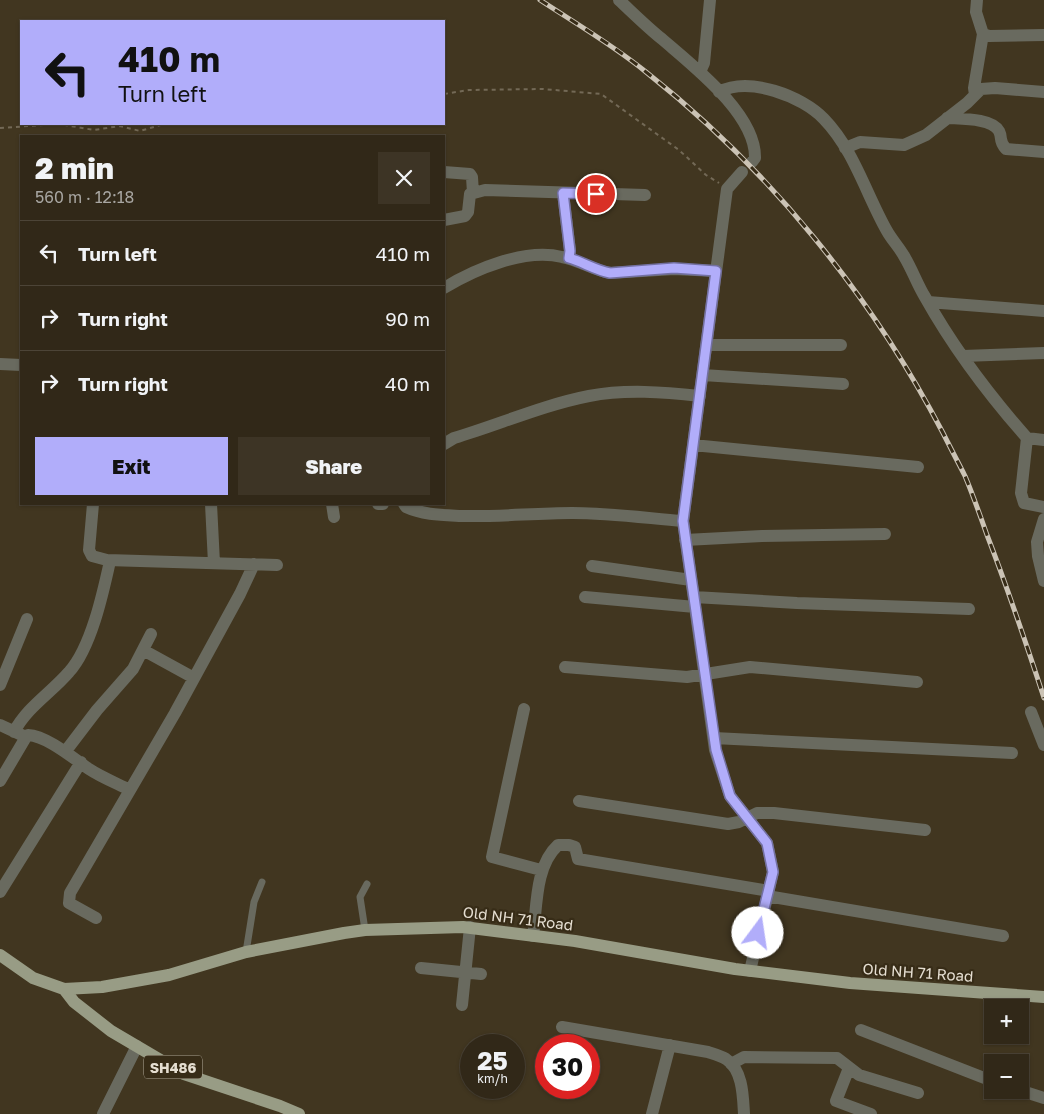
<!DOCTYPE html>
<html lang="en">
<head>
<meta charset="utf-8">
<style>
	:root { --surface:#312818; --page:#3d3425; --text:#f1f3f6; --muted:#a8a6a2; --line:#4c4437; --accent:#b1adfa }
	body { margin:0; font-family:"Golos Text",sans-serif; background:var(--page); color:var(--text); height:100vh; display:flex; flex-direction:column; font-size:19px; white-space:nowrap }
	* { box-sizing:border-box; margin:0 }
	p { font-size:16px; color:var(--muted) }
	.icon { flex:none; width:28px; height:28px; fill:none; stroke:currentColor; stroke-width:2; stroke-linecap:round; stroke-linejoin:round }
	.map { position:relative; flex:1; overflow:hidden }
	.details { position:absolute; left:20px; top:135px; width:425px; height:370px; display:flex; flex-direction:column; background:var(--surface); border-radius:0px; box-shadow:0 1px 4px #0004,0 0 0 1px var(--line) }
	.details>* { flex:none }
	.hud { position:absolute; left:20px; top:20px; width:425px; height:105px; border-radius:0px; box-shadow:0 1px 4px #0004,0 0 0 1px var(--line); background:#b1adfa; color:#111; overflow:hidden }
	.controls { position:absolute; left:984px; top:999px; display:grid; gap:10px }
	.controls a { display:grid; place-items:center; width:45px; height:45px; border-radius:0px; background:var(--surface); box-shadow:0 1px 4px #0004,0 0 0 1px var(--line); font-size:25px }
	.speed { position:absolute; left:460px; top:1034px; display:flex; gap:10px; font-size:25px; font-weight:700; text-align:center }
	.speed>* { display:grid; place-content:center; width:65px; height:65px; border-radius:50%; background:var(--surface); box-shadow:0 1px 4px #0004,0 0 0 1px var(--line); line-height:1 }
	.speed small { font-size:12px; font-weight:400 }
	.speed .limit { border:8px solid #d22; background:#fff; color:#111 }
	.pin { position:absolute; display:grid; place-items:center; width:42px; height:42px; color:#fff; margin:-21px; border:2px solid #fff; border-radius:50%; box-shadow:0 1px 5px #0007 }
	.me { position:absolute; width:55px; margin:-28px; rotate:14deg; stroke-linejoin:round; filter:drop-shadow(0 0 4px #0008) }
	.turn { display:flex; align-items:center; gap:18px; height:105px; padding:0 15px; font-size:22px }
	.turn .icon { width:65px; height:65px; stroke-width:2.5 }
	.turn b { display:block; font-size:35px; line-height:42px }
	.round { display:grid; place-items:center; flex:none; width:52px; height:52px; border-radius:0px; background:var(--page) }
	.overview { display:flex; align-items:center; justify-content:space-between; height:85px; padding:0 15px }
	h1 { font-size:30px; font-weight:800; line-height:38px }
	.button { display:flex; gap:10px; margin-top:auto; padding:10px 15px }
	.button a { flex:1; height:58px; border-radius:0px; background:var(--accent); color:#111; font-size:20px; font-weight:800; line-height:58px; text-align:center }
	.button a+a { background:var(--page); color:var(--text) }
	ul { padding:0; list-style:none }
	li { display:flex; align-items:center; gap:15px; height:65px; padding:0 15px; border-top:1px solid var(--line) }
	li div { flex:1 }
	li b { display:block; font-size:19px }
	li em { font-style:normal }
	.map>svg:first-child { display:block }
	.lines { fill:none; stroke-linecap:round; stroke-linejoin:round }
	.path { stroke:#736956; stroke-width:2; stroke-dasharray:4 4; stroke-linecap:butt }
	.service { stroke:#696a5f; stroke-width:7 }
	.minor { stroke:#696a5f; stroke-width:12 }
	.primary { stroke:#989c85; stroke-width:12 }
	.rail-casing { stroke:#cbc3b5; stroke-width:5 }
	.rail { stroke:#372c17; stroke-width:3; stroke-dasharray:9; stroke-linecap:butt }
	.route-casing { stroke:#7370a2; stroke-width:12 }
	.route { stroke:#b1adfa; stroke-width:9 }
	.labels { text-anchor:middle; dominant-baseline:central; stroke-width:4.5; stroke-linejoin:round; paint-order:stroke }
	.shield { fill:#372c17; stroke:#b1a999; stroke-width:1 }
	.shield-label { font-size:14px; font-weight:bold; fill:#e5ded1 }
	.street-label { font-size:15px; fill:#e5ded1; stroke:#372c17 }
</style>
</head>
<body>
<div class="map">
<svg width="1044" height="1114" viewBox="0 0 1044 1114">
	<rect width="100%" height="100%" fill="#413620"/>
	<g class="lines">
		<path class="path" d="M444,94L469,90L543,89L601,94L679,150L706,175L719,183
			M0,128L59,124L94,130L120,126L140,131L164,124"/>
		<path class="service" d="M365,930L360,897L367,884
			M246,952L254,902L262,882"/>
		<path class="minor" d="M619,0C633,13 647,27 662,39C693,66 756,114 755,158L752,162
			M977,0L976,12L983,34L989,36L1044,35
			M700,72L704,63L710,0
			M719,92C749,76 802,96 824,119C854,150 866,194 887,231C892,240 899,247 904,256C912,269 917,284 925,297C953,347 989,395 1027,438L1044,440
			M975,95L974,88L983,34
			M947,118C961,119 992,118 999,131C1003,139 998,140 1006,149L1044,152
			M845,148L860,142L904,145L926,135L967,103L981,89L995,88L1044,92
			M444,172L470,174L472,177L473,193
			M742,172L727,189L683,521L715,750L730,796L767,843L773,872L750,971
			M563,193L570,251L569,258
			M444,220L465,216L468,212L470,194L485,190L645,195
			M444,288C475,269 525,248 562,257C579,260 593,270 610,273L674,269L716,271
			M928,302L1044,311
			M707,345H841
			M963,356L1044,353
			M0,364L21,365
			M703,375L843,384
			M1027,438L1021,493L1024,503L1044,507
			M444,444L454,438C498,425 543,405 589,396C625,389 664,392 700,396
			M693,445L918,467
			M93,504L89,550L92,556L107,560L277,565
			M211,504L214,563
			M332,504L334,517
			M378,504H383
			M404,504L406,507C423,515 443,515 462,516C499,517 535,513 572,513C609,513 646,518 683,521
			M1044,519L1037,542L1038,556L1044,581
			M685,540L762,536L885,534
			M592,566L691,580
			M585,597L695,607
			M694,597L797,603L969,609
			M143,650L194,678
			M565,667L687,677L750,667L917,682
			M0,685L27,619
			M524,709L492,857L541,870
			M1031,712L1044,745
			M0,725L26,737L0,781
			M14,732C27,707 51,693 69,672C91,648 103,593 110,561
			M26,737L28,735C47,736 73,758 89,769C101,777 116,783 130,790
			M714,738L1012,753
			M65,752L97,710L133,669L151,634
			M579,801L728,824L739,822L757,813H774L925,830
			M0,892L81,762
			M767,896L1003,936
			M96,918L69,903L70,893L175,713L240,594L254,564
			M533,936C537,906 535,866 558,845H569L575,847L578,859L769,891
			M421,968L481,974
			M462,1005L470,927
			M562,1027L708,1052C714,1054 721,1056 726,1059C743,1070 743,1097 744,1114
			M861,1030L992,1081
			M731,1064L744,1057L837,1058L859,1075L918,1093
			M849,1068L836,1101L871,1114
			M1019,1090L1044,1098
			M103,1114L137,1046
			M652,1114L670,1045"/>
		<path class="primary" d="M0,955L33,978L64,989L102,987L169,975L246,952L344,933L365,930L463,927L575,941L735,969L850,983L1044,997
			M64,989L74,1002L111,1031L184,1074L280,1106L299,1114"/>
		<g class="rail-casing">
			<path id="rail" d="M540,0C575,23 613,45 646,72C769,169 871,295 943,433C950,447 958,462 965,476C973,495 980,515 987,535C1008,589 1026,643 1044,698"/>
		</g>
		<use href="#rail" class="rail"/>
	</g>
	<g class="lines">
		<g class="route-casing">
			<path id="route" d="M596,194L563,193L570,251L569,258C583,262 595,270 610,273L674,268L716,271L683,521L716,750L730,796L767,843L773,872L758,933"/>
		</g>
		<use href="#route" class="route"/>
	</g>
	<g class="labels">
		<rect class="shield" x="144" y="1055.5" width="58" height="23" rx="4"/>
		<g class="shield-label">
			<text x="173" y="1067">SH486</text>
		</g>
		<g class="street-label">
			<text transform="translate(518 918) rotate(7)">Old NH 71 Road</text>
			<text transform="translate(918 972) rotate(4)">Old NH 71 Road</text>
		</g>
	</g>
</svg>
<div class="controls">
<a>+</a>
<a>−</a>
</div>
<div class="speed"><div>25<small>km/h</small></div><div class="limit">30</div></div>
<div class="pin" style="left:596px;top:194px;background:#d93025"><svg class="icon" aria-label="arrive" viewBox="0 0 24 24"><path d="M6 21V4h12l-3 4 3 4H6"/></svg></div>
<svg class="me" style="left:758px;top:933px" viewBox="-20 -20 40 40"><circle r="19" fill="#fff"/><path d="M0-13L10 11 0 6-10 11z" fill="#b1adfa"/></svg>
<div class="hud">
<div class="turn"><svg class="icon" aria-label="left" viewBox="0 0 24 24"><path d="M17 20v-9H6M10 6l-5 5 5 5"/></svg><div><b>410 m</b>Turn left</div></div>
</div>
<section class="details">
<div class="overview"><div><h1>2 min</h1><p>560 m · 12:18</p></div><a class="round"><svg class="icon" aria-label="close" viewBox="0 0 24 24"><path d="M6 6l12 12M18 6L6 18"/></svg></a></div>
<ul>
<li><svg class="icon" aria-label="left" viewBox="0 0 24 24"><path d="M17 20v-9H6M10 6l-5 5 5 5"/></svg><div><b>Turn left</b></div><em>410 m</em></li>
<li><svg class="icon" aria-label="right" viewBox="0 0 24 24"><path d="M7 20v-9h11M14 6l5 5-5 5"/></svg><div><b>Turn right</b></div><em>90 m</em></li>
<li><svg class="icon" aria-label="right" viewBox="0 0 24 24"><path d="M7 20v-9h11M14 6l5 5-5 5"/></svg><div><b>Turn right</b></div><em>40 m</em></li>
</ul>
<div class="button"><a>Exit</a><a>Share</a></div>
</section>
</div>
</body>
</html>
